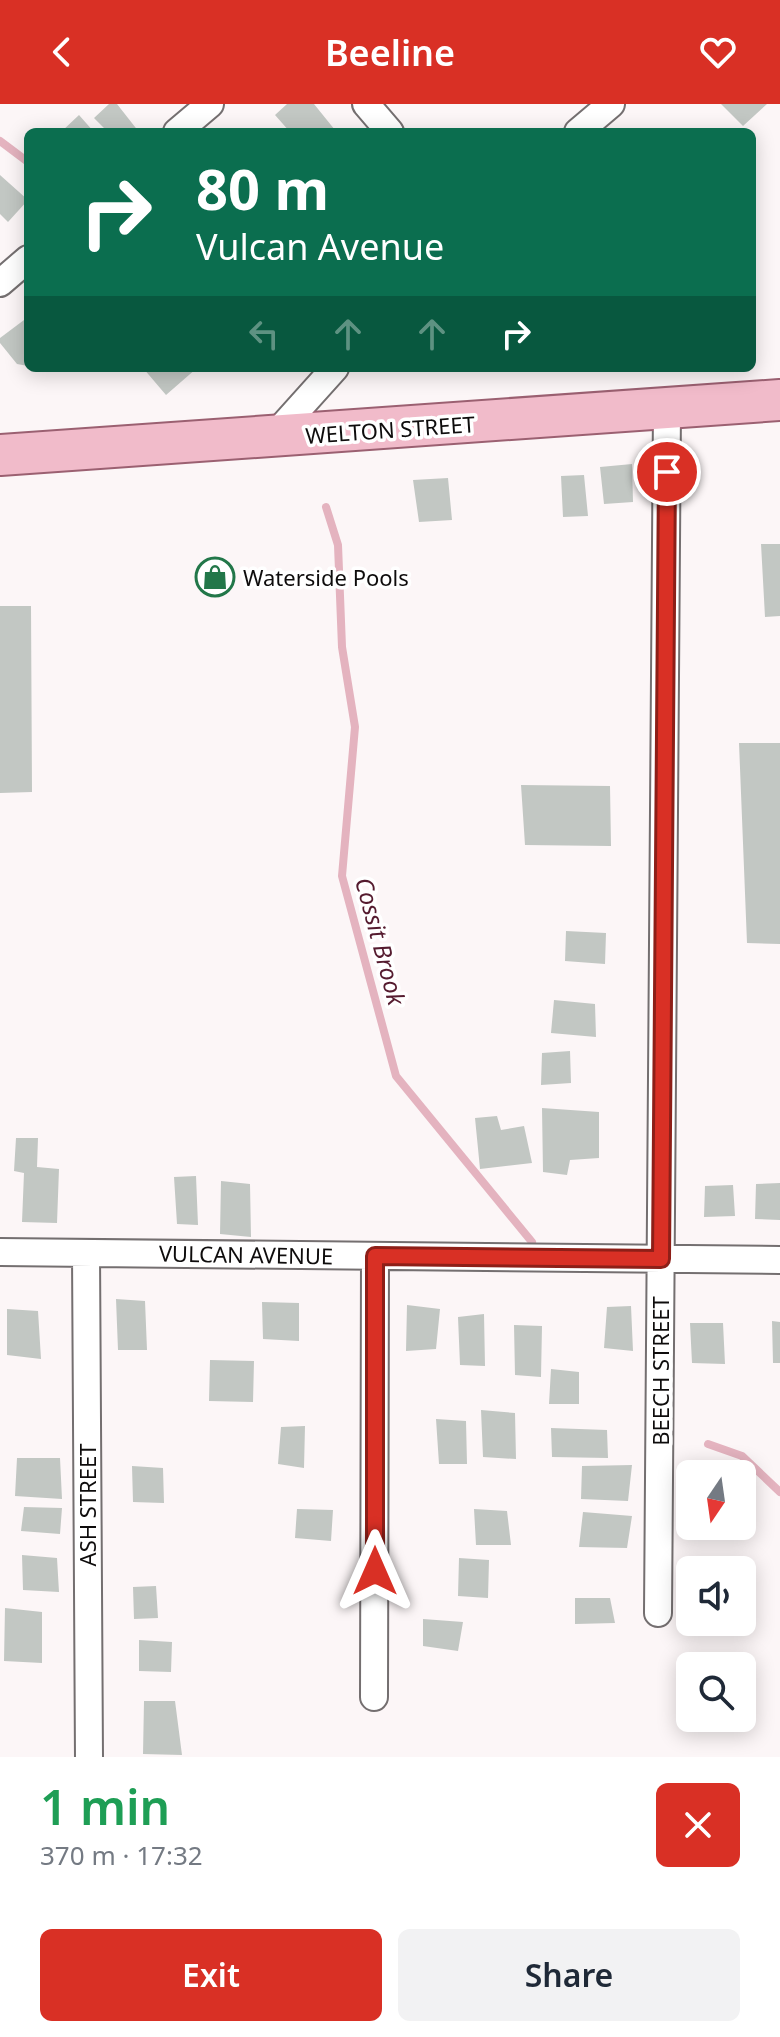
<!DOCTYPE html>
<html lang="en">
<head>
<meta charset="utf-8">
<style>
	:root { --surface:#fff; --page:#f2f2f3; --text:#1f2937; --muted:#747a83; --accent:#d93025 }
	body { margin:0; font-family:"Noto Sans",sans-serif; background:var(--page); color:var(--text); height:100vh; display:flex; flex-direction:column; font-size:30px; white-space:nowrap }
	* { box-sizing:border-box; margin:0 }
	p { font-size:26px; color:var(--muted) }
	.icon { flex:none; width:44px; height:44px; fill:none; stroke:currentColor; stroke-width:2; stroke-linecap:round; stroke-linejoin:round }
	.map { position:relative; height:1653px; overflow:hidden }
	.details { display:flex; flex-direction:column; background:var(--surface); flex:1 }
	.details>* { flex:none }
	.hud { position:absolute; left:24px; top:24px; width:732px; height:244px; border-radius:12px; box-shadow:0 4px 20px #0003; background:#0b6e4f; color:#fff; overflow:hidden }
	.needle { width:52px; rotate:193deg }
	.fabs { position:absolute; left:676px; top:1356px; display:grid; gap:16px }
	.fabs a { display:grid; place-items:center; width:80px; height:80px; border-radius:12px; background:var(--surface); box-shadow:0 4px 20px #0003; font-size:40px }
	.pin { position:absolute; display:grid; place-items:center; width:68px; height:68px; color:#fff; margin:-34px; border:4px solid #fff; border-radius:50%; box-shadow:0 2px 8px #0007 }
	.me { position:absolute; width:88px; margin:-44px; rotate:0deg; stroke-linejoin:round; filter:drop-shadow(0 0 6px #0008) }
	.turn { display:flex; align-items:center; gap:28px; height:168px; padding:0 40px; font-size:36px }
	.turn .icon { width:104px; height:104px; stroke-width:2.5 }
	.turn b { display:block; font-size:56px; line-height:68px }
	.lanes { display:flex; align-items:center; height:76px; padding:0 40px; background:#0003; justify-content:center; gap:40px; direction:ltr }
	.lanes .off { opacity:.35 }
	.round { display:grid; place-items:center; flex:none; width:84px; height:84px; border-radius:12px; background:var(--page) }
	.summary { display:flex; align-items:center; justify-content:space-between; height:136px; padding:0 40px }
	h1 { font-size:48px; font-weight:600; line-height:60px; color:#1e9e55 }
	.action { display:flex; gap:16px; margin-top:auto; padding:16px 40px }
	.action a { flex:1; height:92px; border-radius:12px; background:var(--accent); color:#fff; font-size:32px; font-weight:600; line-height:92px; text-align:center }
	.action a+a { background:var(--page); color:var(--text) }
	header { display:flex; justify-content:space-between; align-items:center; height:104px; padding:0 40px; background:var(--accent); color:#fff; font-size:36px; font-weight:600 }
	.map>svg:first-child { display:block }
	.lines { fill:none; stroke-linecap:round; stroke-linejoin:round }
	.stream { stroke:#e4b3bf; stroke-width:8 }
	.building { fill:#c2c7c3 }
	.minor-casing { stroke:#746f70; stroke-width:30 }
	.primary-casing { stroke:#9b6071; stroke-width:44 }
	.minor { stroke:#fff; stroke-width:26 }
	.primary { stroke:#f1bbca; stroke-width:40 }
	.route-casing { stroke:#8d1f18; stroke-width:20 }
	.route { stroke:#d93025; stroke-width:14 }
	.labels { text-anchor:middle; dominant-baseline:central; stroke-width:7; stroke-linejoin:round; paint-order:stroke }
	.street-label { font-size:22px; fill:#0e0c0c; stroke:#fff }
	.poi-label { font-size:22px; fill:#0e0c0c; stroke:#fff; text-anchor:start }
	.water-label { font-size:24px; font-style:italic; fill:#551b2f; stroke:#fff }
</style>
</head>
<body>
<header><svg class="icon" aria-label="back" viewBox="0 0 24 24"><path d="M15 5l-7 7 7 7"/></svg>Beeline<svg class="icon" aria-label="heart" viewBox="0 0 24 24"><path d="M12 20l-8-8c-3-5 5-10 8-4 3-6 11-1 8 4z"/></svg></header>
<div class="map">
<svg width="780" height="1653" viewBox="0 0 780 1653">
	<rect width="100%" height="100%" fill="#fcf6f7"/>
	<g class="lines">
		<path class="stream" d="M0,37L28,58
			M326,403L338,441L342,543L355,623L342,772L396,972L532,1138
			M708,1340L742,1352L780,1388"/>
	</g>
	<path class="building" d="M109,0H117L139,28H108L94,14Z
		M287,0H314L335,26L290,28L275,11Z
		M721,0H767L743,22Z
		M79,11L94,28H61Z
		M0,71L28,96L8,118L0,110Z
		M28,213V262L17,260L0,239V234Z
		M143,264H197L166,291Z
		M632,360L633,398L604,400L600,363Z
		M584,371L588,412L563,413L561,372Z
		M448,374L452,416L419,418L413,376Z
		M761,440H780V512L765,513Z
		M0,502H31L32,688L0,689Z
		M739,639H780V840L747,839Z
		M521,681L610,682L611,742L525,741Z
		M566,827L606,829L605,860L565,857Z
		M554,896L595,900L596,933L551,929Z
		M570,947L571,979L541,981L542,949Z
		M542,1004L599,1008V1054L570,1056L567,1071L543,1068Z
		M497,1012L501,1026L524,1022L532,1059L480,1065L475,1014Z
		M16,1034H38L37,1063L59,1065L57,1119L22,1118L24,1069L14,1067Z
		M196,1072L198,1121L177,1120L174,1073Z
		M221,1077L250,1080L251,1133L220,1130Z
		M780,1079V1116L755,1115L756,1080Z
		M733,1081L735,1112L704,1113L705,1082Z
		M116,1195L145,1197L147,1246H118Z
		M262,1198L299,1199V1237L263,1235Z
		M407,1201L440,1205L436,1245L406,1247Z
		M631,1202L633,1247L604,1244L607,1203Z
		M7,1205L38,1207L41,1255L7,1251Z
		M484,1210L485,1262L460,1261L458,1213Z
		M772,1217L780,1218V1259H773Z
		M690,1219H723L725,1260L692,1259Z
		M514,1221L542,1222L541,1273L515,1271Z
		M210,1256L254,1257L253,1298L209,1297Z
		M551,1265L579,1268V1300H549Z
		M481,1306L515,1309L516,1355L483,1353Z
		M436,1315L466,1317L467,1360H439Z
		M305,1322L304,1364L278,1360L281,1323Z
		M551,1324L607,1326L608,1354L552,1353Z
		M17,1354H60L62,1395L15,1392Z
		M632,1361L628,1397L581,1395L582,1362Z
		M132,1362L163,1364L164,1399L133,1398Z
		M24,1403L62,1404L60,1430L21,1427Z
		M297,1405L333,1406L331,1437L295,1434Z
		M474,1405L507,1407L511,1441H476Z
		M583,1408L632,1412L627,1444L579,1443Z
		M22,1451L57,1454L59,1488L23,1486Z
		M459,1454L489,1456L488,1494L458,1492Z
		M156,1482L158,1514L134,1515L133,1483Z
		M575,1494H610L615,1519L575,1520Z
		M5,1504L42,1508V1559L4,1557Z
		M423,1515L463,1518L458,1547L423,1542Z
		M139,1536L172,1538L171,1568L139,1567Z
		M144,1597H175L182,1651L143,1650Z"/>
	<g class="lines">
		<g class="minor-casing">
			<path id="minor" d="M366,0L390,28
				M177,28L210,0
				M578,28L611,0
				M0,179L28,155
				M273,333L335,264
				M0,1148L780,1156
				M86,1149L89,1653
				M658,1509L667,305
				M374,1593L375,1152"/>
		</g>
		<g class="primary-casing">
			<path id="primary" d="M0,351L780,296"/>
		</g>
		<use href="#minor" class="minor"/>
		<use href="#primary" class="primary"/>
	</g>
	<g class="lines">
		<g class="route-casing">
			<path id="route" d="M375,1467V1152L661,1155L667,368"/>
		</g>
		<use href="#route" class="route"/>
	</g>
	<defs>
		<g id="shop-ring" transform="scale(2)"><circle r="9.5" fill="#fff" stroke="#227749" stroke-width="1.5"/><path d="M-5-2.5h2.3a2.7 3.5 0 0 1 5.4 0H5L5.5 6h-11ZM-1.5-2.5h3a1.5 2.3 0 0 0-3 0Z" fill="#227749"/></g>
	</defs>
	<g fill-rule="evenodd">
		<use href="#shop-ring" x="215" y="473"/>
	</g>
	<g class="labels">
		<g class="street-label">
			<text transform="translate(390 325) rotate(-4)">WELTON STREET</text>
			<text transform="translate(246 1150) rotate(1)">VULCAN AVENUE</text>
			<text transform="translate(660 1267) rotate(-90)">BEECH STREET</text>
			<text transform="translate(87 1401) rotate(-90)">ASH STREET</text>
		</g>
		<g class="poi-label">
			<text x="243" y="473">Waterside Pools</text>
		</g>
		<g class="water-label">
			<text transform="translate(381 837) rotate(75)">Cossit Brook</text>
		</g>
	</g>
</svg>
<div class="fabs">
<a><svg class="needle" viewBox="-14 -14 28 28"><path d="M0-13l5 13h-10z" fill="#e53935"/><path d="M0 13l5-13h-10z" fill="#747a83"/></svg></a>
<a><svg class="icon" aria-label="sound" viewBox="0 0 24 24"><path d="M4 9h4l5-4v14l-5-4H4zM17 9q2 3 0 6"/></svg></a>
<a><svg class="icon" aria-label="search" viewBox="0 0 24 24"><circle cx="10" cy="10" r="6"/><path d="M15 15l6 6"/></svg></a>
</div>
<div class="pin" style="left:667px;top:368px;background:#d93025"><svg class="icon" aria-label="arrive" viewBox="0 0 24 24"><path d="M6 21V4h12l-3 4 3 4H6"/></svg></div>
<svg class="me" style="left:375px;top:1467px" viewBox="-20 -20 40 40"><path d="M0-17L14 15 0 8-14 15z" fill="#d93025" stroke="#fff" stroke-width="4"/></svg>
<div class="hud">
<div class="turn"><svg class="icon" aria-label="right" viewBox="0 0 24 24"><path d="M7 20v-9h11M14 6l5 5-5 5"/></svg><div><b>80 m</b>Vulcan Avenue</div></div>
<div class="lanes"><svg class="icon off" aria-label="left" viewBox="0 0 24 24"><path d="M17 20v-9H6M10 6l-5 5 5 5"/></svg><svg class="icon off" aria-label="ahead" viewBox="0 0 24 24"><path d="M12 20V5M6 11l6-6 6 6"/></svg><svg class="icon off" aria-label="ahead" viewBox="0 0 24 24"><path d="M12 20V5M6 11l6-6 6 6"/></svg><svg class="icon" aria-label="right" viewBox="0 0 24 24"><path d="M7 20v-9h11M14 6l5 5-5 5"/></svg></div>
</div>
</div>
<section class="details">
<div class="summary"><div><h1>1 min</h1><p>370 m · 17:32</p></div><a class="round" style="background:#d93025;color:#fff"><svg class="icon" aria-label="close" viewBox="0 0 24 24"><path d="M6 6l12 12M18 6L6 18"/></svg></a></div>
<div class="action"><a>Exit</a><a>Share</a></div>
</section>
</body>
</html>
